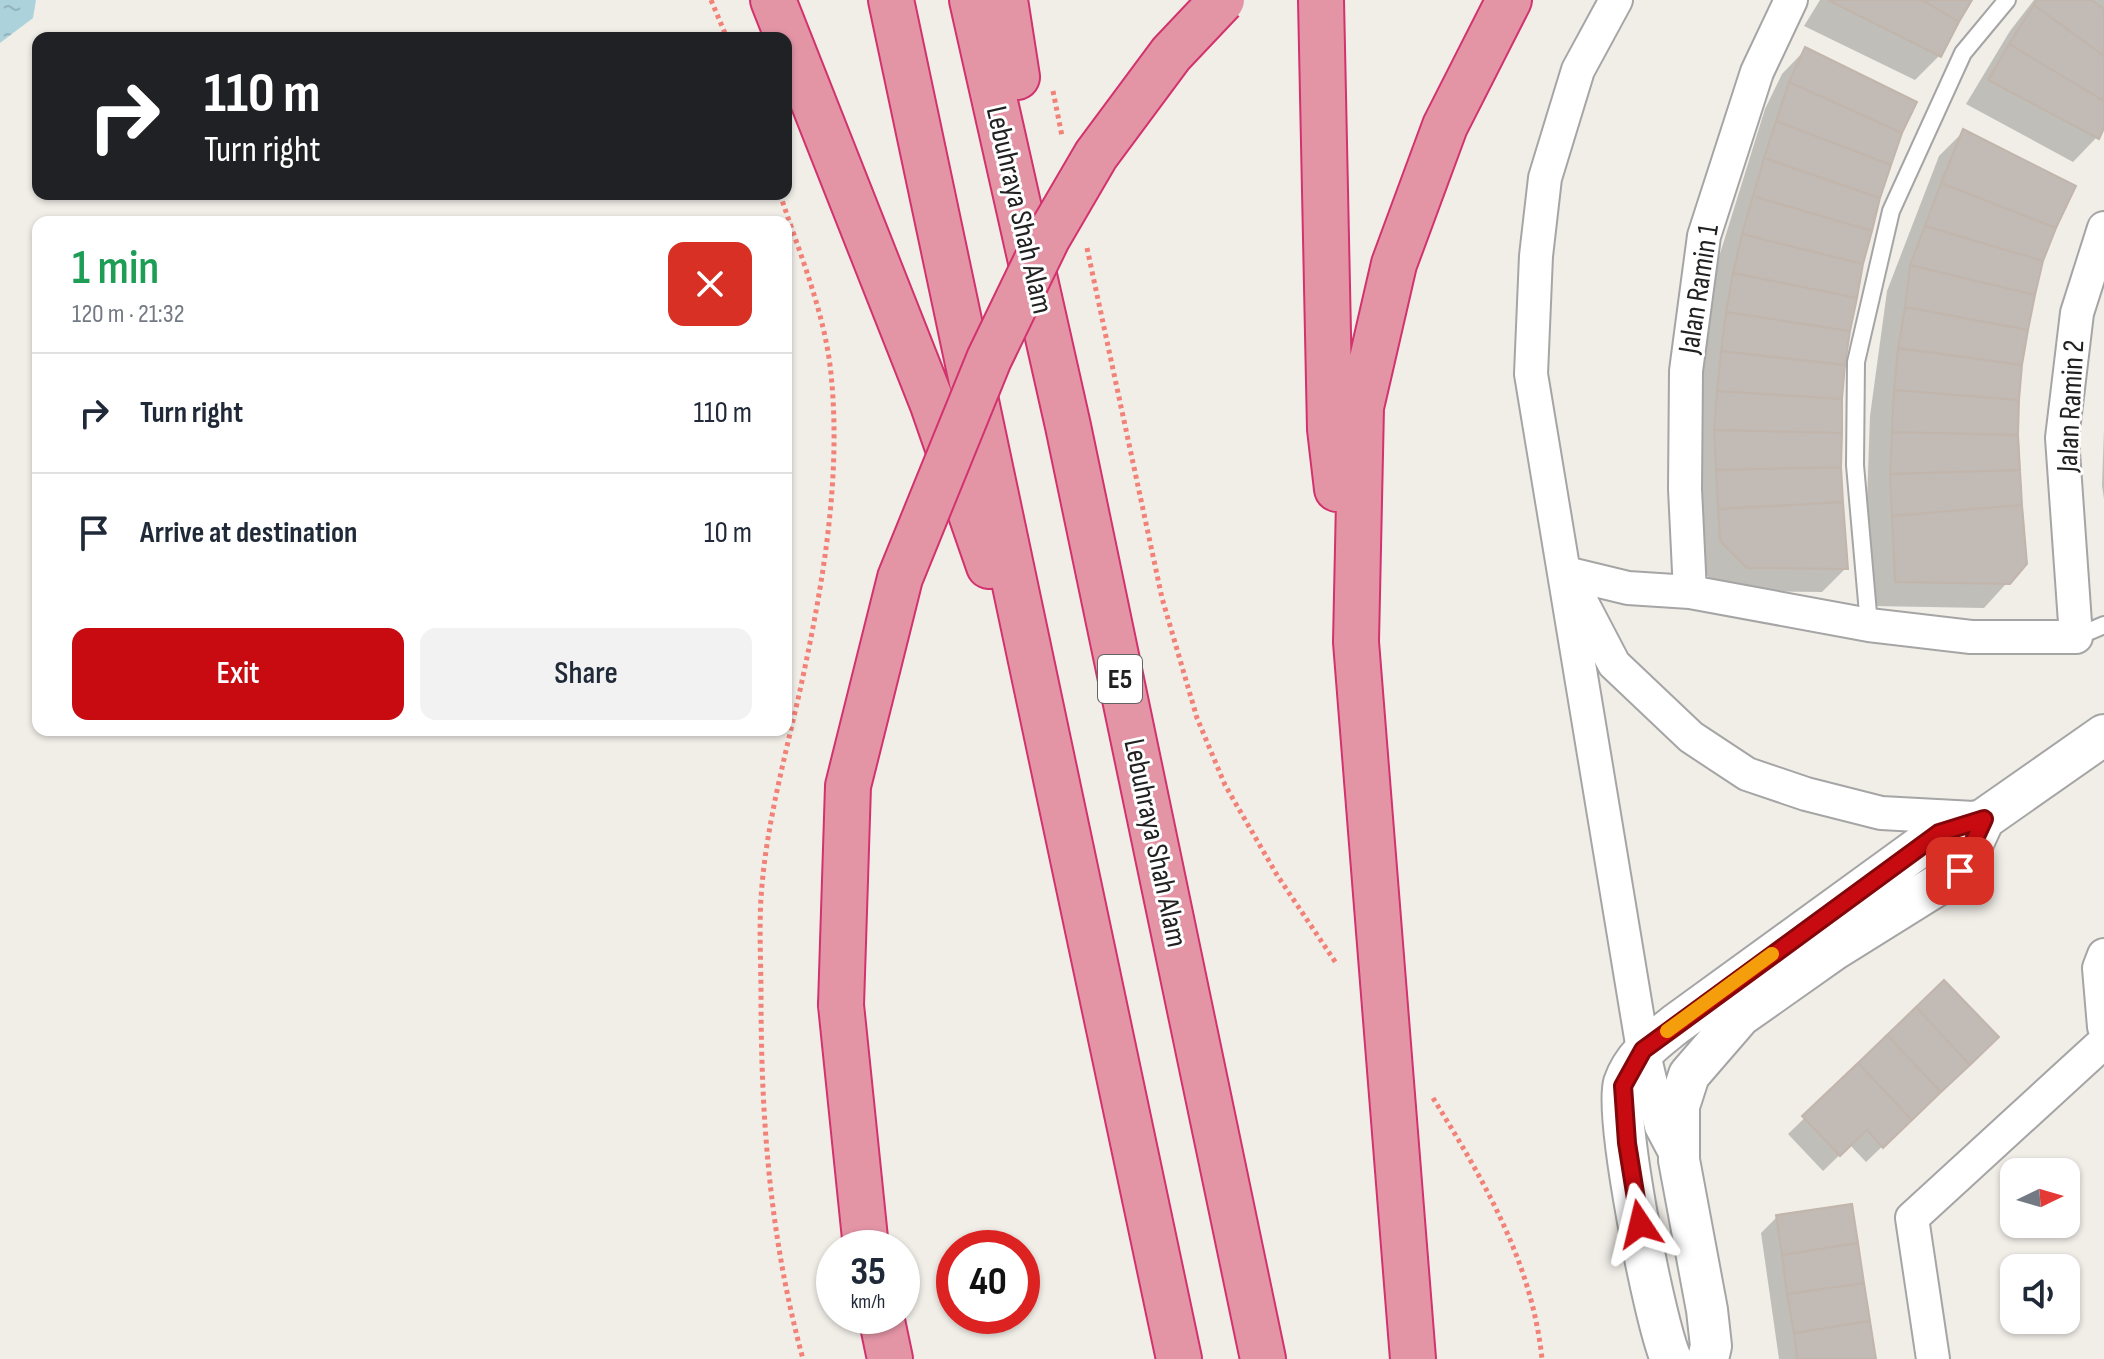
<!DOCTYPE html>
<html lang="en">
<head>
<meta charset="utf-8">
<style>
	:root { --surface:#fff; --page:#f2f2f3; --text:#1f2937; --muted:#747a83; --line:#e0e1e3; --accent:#c70b11 }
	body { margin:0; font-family:"Sofia Sans Condensed",sans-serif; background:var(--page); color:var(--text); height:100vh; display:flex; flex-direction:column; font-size:30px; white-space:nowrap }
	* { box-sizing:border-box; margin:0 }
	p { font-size:26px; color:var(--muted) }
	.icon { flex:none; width:44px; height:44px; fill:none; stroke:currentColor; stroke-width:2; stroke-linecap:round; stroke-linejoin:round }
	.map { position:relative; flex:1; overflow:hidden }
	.sheet { position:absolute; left:32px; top:216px; width:760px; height:520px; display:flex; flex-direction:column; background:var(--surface); border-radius:16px; box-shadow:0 2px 6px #0004 }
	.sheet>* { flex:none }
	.guide { position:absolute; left:32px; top:32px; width:760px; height:168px; border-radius:16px; box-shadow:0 2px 6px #0004; background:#202124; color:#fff; overflow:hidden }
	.needle { width:52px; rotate:85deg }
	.controls { position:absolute; left:2000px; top:1158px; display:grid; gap:16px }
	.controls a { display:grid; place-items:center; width:80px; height:80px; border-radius:16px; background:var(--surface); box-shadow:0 2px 6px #0004; font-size:40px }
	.speed { position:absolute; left:816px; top:1230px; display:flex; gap:16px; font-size:40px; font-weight:700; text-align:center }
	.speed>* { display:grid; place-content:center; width:104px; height:104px; border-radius:50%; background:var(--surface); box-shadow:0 2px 6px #0004; line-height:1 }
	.speed small { font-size:20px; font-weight:400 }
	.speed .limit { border:12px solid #d22; background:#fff; color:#111 }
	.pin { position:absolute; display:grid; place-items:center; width:68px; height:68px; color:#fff; margin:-34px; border-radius:16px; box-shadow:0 4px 12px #0006 }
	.me { position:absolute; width:88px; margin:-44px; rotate:350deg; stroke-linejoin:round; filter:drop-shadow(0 0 6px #0008) }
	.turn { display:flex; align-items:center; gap:28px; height:168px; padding:0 40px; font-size:36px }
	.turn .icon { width:104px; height:104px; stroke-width:2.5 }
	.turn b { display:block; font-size:56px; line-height:68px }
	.round { display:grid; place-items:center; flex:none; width:84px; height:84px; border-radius:16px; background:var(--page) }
	.head { display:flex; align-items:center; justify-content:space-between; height:136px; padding:0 40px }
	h1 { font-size:48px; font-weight:600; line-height:60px; color:#1e9e55 }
	.action { display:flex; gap:16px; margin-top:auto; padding:16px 40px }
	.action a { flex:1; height:92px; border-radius:16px; background:var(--accent); color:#fff; font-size:32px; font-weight:600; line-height:92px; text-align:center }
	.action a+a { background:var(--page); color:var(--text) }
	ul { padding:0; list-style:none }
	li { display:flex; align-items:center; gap:24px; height:120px; padding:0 40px; border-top:2px solid var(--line) }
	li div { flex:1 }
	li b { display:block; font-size:30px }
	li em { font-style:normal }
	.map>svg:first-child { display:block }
	.water { fill:url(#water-ripples) }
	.shadow { fill:#0003 }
	.building { fill:#c1bab5; stroke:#c2b5ab; stroke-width:2 }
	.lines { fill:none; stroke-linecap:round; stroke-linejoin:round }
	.service-casing { stroke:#a5a5a5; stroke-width:20 }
	.minor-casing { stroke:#a5a5a5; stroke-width:36 }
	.tertiary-casing { stroke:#a5a5a5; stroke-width:44 }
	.motorway-casing { stroke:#d2326e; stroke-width:48 }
	.path { stroke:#f28178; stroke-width:5; stroke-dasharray:4 4; stroke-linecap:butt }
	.service { stroke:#fff; stroke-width:16 }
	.minor { stroke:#fff; stroke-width:32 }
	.tertiary { stroke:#fff; stroke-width:40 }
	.motorway { stroke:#e395a6; stroke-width:44 }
	.motorway-bridge-casing { stroke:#d2326e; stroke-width:48; stroke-linecap:butt }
	.motorway-bridge { stroke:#e395a6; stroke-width:44 }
	.route-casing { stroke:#81070b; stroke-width:20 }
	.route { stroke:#c70b11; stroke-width:14 }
	.slow { stroke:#f59e0b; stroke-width:14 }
	.labels { text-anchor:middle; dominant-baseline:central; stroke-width:6; stroke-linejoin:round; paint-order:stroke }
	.shield { fill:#fff; stroke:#646464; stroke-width:2 }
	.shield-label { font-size:28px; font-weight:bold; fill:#212121 }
	.street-label { font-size:30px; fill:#212121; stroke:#fff }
</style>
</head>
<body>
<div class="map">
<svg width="2104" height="1359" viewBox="0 0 2104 1359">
	<defs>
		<pattern id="water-ripples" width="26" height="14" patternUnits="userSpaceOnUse" patternTransform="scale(2)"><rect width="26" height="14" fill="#acd2dc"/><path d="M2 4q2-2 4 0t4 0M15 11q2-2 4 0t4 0" fill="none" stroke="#94b4bc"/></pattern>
	</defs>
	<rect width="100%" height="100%" fill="#f1eee8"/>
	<path class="water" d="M0,0H36L33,18L0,43Z"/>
	<path class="shadow" d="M1820,0H1971L1939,56L1915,80L1804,26Z
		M2034,0H2104V124L2097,137L2073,162L1966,104L2010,31Z
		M1806,49L1914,103L1878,197L1848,331L1840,399L1839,467L1846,568L1822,592L1723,591L1697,566L1691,456L1703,338L1718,260L1765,109L1782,74Z
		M1963,132L2054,227L2033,294L2017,399L2025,563L1984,608L1872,606L1867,500L1870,416L1887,291L1939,156Z
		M2104,429V499L2102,486Z
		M1944,983L1980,1053L1866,1162L1850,1145L1823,1171L1788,1134Z
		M1777,1217L1874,1359H1779L1761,1233Z"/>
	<path class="building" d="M1828,0H1922L1959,22L1941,57Z
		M1922,0H1972L1959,22Z
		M2037,0H2092L2104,9V56L2034,5Z
		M2034,5L2104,56V101L2009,44Z
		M2009,44L2104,101V128L2099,139L1988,80Z
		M1805,47L1917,102L1902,133L1789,82Z
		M1789,82L1902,133L1891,165L1776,121Z
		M1776,121L1891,165L1880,198L1764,158Z
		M1963,129L2076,186L2056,228L1941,183Z
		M1764,158L1880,198L1872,231L1753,196Z
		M1941,183L2056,228L2043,261L1925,226Z
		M1753,196L1872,231L1863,264L1742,234Z
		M1925,226L2043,261L2035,295L1910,265Z
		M1742,234L1863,264L1857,298L1733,273Z
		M1910,265L2035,295L2028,330L1905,307Z
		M1733,273L1857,298L1850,331L1726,312Z
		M1905,307L2028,330L2022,365L1898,348Z
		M1726,312L1850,331L1845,365L1721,351Z
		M1898,348L2022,365L2019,400L1894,390Z
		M1721,351L1845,365L1842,399L1717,391Z
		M1894,390L2019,400L2018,435L1892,432Z
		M1717,391L1842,399V433L1714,430Z
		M1714,430L1842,433L1841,467L1716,470Z
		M1892,432L2018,435L2020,470L1890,474Z
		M1841,467L1843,502L1718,509L1716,470Z
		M2020,470L2022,505L1892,516L1890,474Z
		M1843,502L1848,569L1747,568L1720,541L1718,509Z
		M2022,505L2027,564L2010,584L1895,582L1892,516Z
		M1944,980L1999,1037L1970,1065L1916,1007Z
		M1916,1007L1970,1065L1941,1092L1887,1035Z
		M1887,1035L1941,1092L1912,1120L1858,1063Z
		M1858,1063L1912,1120L1883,1148L1867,1130L1840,1156L1802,1116Z
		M1852,1204L1858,1243L1782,1255L1776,1215Z
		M1858,1243L1864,1283L1787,1294L1782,1255Z
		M1864,1283L1870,1321L1794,1333L1787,1294Z
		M1870,1321L1876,1359H1797L1794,1333Z"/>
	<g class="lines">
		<g class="service-casing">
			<path id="service" d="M1869,625L1855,465L1856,362L1891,211L1963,53L2007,0
				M2076,637L2104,625"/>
		</g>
		<g class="minor-casing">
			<path id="minor" d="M1616,0L1578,70L1545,178L1536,256L1531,374L1643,1050L1661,1126L1678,1158
				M1566,573L1628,588L1690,592L1869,625L1971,637H2076L2062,438L2077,313L2104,228
				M1690,592L1685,489L1686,371L1704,236L1757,72L1791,0
				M1579,597L1614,664L1691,737L1747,774L1806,794L1881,813L1974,818
				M2104,955L2099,968L2104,1027
				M1933,1359L1912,1218L2104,1042"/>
		</g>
		<g class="tertiary-casing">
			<path id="tertiary" d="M1671,1359C1655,1324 1614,1115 1624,1083C1633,1056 1655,1041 1676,1024L1939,833L1984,819L2104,735
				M1708,1359L1711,1346L1707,1310L1679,1160V1106L1689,1075L1740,1016L1835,949L1960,871L1984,819"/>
		</g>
		<g class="motorway-casing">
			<path id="motorway" d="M773,0L933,405L989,566
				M891,0L1179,1359
				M972,0L1068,426L1263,1359
				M1005,0L1017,77
				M1321,0L1330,429L1337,489
				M841,1005L866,1248
				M881,1316L890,1359
				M1413,1359L1356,642L1361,407L1394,264L1445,126L1509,0"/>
		</g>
		<path class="path" d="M711,0L727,38
			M1053,91L1062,136
			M780,194C799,252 825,313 831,374C841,471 825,572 805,667C789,744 766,820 761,898C759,930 761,963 761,995C761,1119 770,1239 803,1359
			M1087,248L1162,598L1197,718L1225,785L1277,875L1336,963
			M1433,1098C1483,1179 1532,1262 1542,1359"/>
		<use href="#service" class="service"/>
		<use href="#minor" class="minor"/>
		<use href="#tertiary" class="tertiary"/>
		<use href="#motorway" class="motorway"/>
		<g class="motorway-bridge-casing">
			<path id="motorway-bridge" d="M841,1005L848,786L900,578L989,359L1047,239L1096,155L1171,54L1222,0"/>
		</g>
		<use href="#motorway-bridge" class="motorway-bridge"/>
	</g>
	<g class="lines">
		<g class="route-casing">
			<path id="route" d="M1640,1224L1627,1143L1623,1086L1643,1050L1939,833L1984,819L1960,871"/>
		</g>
		<use href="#route" class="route"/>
		<path class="slow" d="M1667,1031L1772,954"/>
	</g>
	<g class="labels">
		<rect class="shield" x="1098" y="655" width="44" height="48" rx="6"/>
		<g class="shield-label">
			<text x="1120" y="679">E5</text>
		</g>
		<g class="street-label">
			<text transform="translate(1019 210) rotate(77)">Lebuhraya Shah Alam</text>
			<text transform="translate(1699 289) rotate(-81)">Jalan Ramin 1</text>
			<text transform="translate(2071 406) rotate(-87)">Jalan Ramin 2</text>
			<text transform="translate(1155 843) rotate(78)">Lebuhraya Shah Alam</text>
		</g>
	</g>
</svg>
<div class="controls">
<a><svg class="needle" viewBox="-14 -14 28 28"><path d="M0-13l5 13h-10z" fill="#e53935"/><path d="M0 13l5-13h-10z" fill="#747a83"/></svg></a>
<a><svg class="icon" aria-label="sound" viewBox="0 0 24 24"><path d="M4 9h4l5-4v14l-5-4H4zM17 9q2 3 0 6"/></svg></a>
</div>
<div class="speed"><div>35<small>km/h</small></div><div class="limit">40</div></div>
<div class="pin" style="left:1960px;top:871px;background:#d93025"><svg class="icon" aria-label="arrive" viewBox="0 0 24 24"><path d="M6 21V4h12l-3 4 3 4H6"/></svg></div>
<svg class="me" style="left:1640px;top:1224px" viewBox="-20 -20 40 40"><path d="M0-17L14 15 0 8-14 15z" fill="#c70b11" stroke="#fff" stroke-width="4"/></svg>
<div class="guide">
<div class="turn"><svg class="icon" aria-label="right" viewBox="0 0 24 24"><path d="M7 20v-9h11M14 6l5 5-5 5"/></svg><div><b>110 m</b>Turn right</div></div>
</div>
<section class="sheet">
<div class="head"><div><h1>1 min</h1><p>120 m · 21:32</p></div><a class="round" style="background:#d93025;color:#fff"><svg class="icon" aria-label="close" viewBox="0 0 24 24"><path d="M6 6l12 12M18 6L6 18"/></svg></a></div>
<ul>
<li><svg class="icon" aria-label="right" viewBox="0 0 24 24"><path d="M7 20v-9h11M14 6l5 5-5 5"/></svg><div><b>Turn right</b></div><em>110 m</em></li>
<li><svg class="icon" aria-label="arrive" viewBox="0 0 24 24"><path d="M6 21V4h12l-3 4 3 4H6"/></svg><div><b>Arrive at destination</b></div><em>10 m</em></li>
</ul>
<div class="action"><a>Exit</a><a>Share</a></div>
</section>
</div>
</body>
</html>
